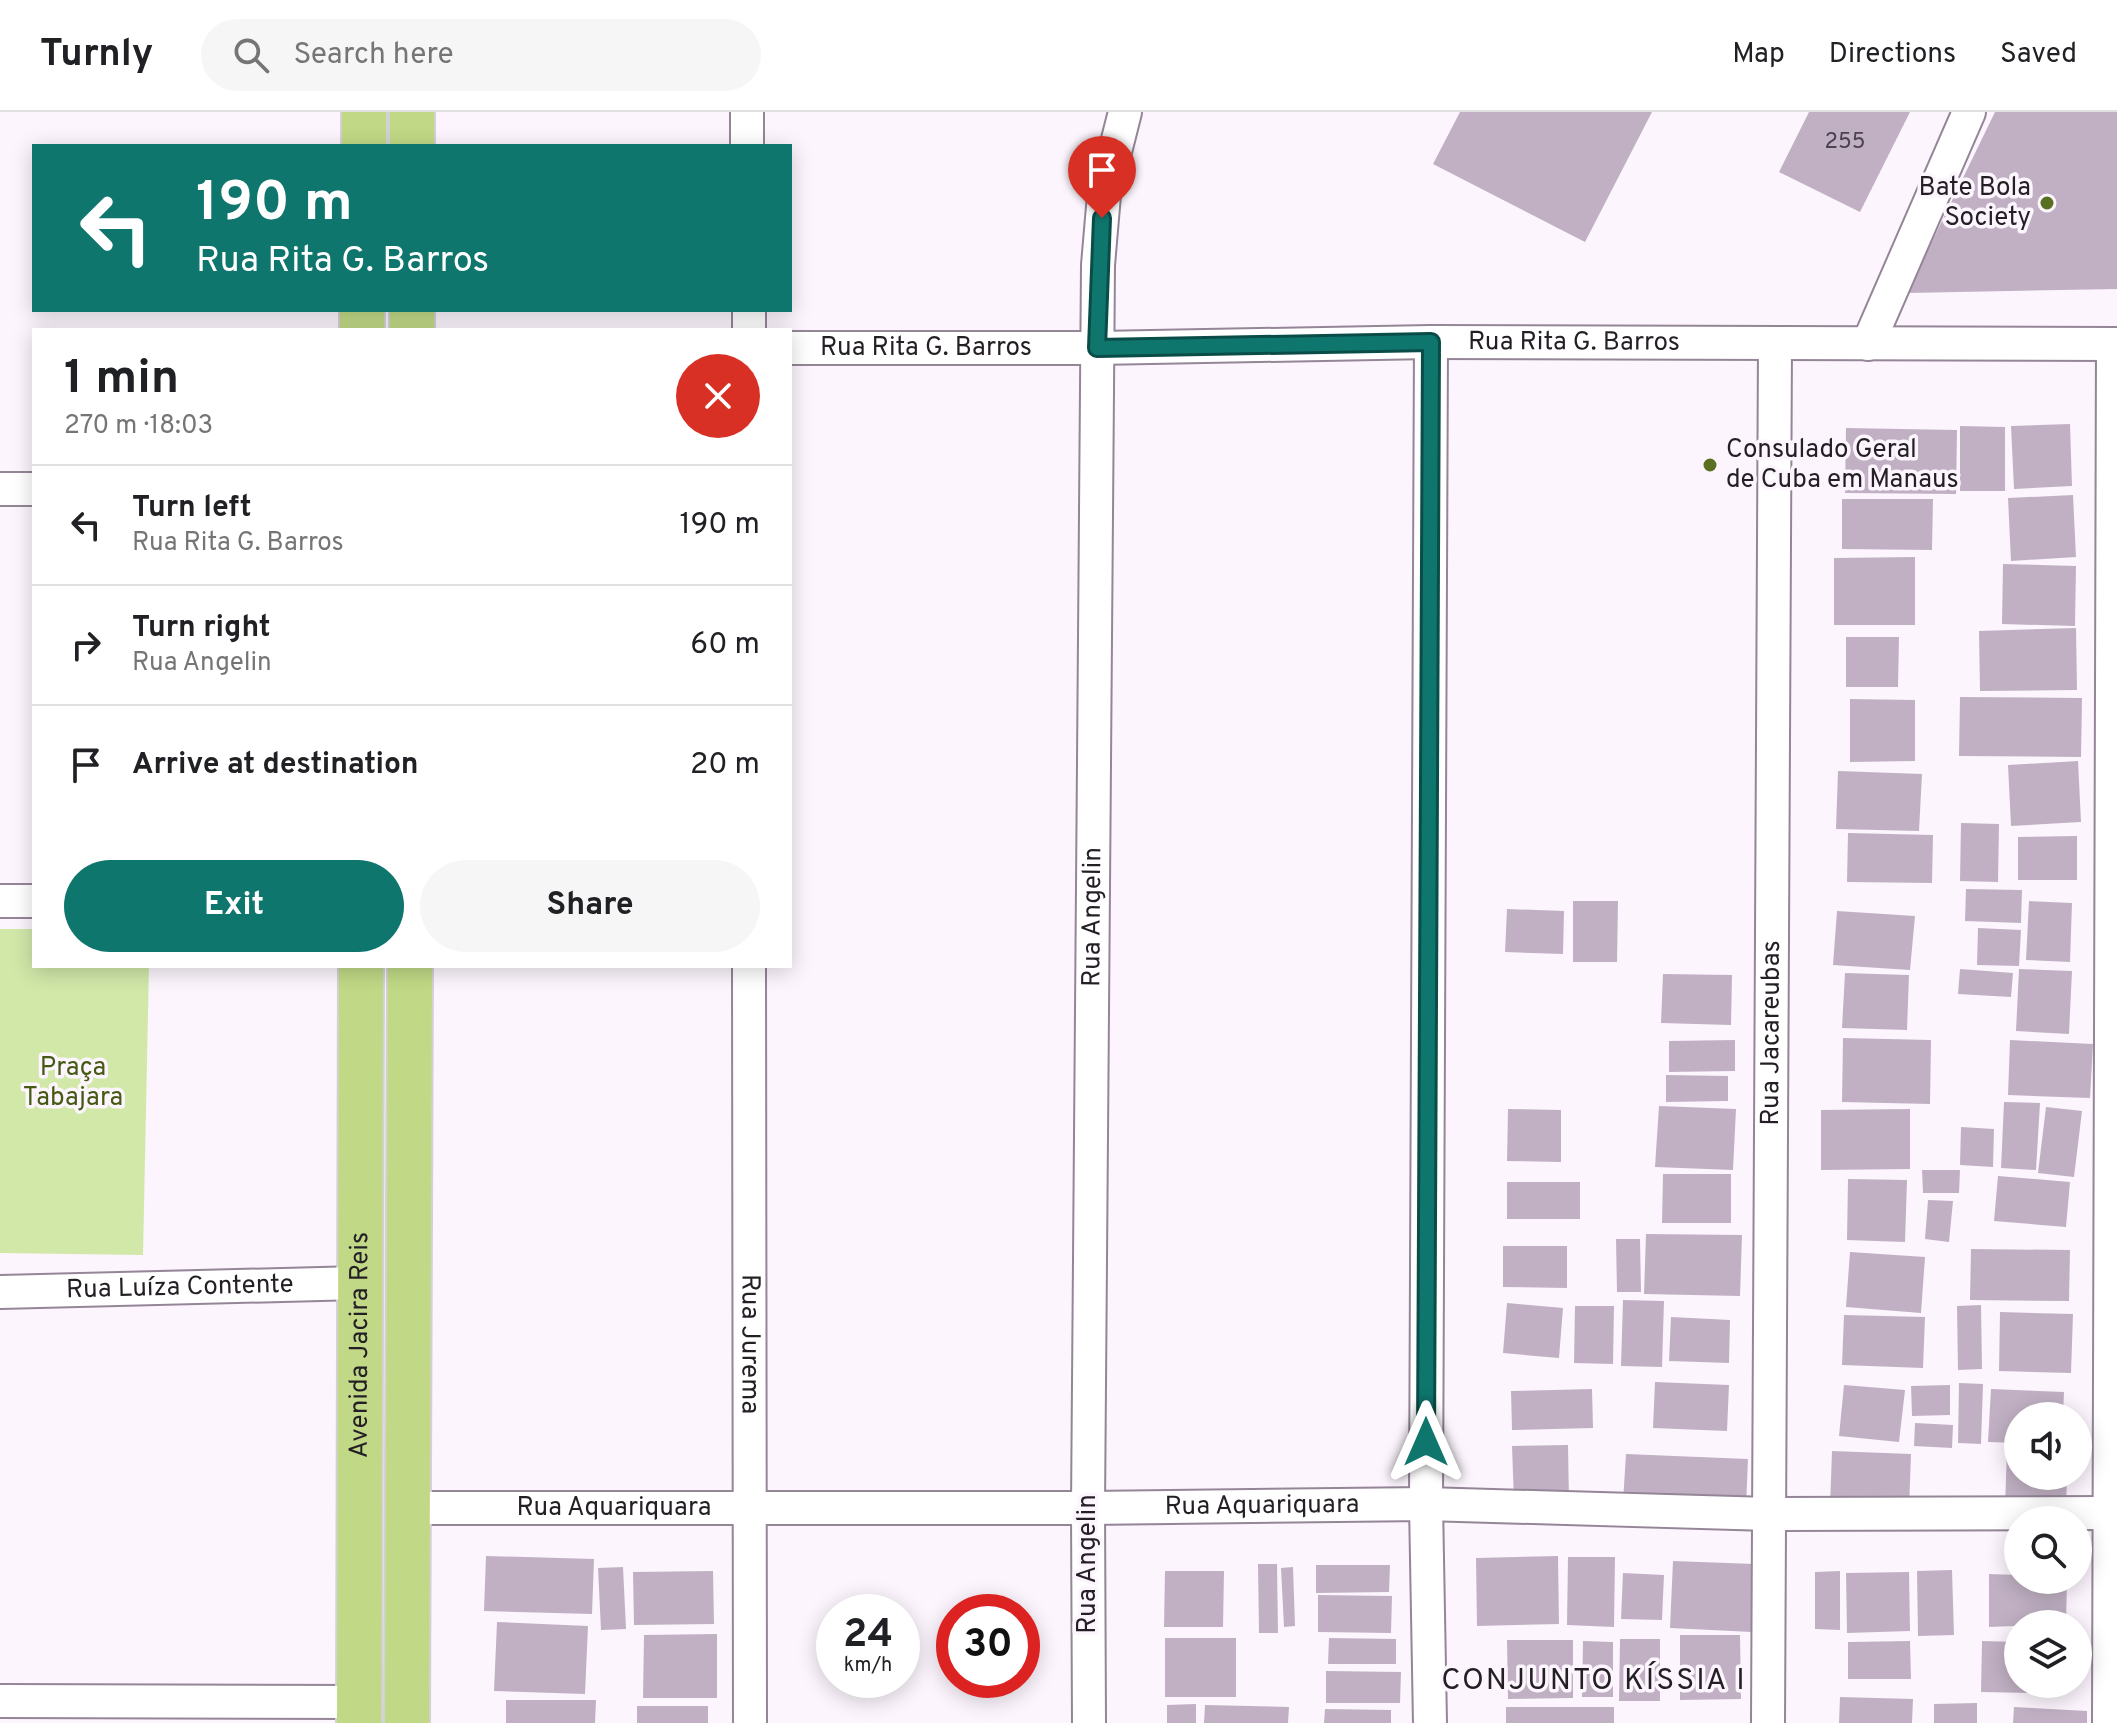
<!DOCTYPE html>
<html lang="en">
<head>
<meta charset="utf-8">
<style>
	:root { --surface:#fff; --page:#f6f6f6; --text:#202124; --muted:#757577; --line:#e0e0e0; --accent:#0f766e }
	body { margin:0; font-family:Overpass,sans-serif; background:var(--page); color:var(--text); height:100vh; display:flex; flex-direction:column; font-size:30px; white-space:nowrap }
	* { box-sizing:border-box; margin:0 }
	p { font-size:26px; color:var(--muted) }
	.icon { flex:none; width:44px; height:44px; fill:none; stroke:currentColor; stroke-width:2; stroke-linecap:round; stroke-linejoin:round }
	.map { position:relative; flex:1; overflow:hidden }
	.sheet { position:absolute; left:32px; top:216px; width:760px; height:640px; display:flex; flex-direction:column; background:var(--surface); border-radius:0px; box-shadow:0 4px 20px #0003 }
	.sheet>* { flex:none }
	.banner { position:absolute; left:32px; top:32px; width:760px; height:168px; border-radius:0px; box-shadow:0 4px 20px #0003; background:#0f766e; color:#fff; overflow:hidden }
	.fabs { position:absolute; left:2004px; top:1290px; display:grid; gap:16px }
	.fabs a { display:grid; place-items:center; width:88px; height:88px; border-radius:50%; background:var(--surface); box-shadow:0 4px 20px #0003; font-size:40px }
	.speed { position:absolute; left:816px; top:1482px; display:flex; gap:16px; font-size:40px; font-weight:700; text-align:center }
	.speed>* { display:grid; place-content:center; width:104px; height:104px; border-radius:50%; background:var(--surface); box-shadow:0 4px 20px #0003; line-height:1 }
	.speed small { font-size:20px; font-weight:400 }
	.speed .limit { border:12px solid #d22; background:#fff; color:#111 }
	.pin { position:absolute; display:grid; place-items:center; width:68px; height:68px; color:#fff; margin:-82px -34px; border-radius:50% 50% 50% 0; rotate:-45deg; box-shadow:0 0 8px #0007 }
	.pin .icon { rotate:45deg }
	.me { position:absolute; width:88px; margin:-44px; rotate:0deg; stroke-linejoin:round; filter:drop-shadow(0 0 6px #0008) }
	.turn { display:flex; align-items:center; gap:28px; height:168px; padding:0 32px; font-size:36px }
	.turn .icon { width:104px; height:104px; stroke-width:2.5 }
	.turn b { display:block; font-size:56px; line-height:68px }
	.round { display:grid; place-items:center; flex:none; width:84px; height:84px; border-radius:42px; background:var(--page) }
	.summary { display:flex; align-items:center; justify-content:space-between; height:136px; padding:0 32px }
	h1 { font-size:48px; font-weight:700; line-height:60px }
	.button { display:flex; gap:16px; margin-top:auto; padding:16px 32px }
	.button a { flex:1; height:92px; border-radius:48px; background:var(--accent); color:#fff; font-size:32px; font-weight:700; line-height:92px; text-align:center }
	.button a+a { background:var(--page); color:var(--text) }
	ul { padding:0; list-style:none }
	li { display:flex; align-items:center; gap:24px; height:120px; padding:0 32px; border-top:2px solid var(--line) }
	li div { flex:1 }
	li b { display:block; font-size:30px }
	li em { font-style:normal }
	header { display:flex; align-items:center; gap:48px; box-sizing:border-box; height:112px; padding:0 40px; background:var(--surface); border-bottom:2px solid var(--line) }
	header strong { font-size:38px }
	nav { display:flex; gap:44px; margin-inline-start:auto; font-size:28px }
	.search { width:560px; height:72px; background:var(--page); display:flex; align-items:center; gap:20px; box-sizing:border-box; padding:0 28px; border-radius:44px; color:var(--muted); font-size:30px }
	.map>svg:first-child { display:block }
	.green { fill:#d1e8a9 }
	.building { fill:#c1b0c4 }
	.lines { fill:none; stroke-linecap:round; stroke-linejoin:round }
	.minor-casing { stroke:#948597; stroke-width:36 }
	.primary-casing { stroke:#d3d2d3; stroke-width:48 }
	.minor { stroke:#fff; stroke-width:32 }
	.primary { stroke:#c1d986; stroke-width:44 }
	.route-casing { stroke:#0a4d48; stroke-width:20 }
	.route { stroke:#0f766e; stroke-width:14 }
	.poi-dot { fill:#597021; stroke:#fcf5fd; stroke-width:3 }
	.labels { text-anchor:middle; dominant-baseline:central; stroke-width:7; stroke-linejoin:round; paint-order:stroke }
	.number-label { font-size:22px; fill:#4b424d }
	.poi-label { font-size:26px; fill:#241e25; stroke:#fcf5fd; text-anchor:end }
	.street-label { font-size:26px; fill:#241e25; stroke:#fcf5fd }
	.park-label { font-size:26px; fill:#455912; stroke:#fcf5fd }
	.quarter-label { font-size:30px; letter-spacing:2px; fill:#241e25; stroke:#fcf5fd }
</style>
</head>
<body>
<header>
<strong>Turnly</strong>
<div class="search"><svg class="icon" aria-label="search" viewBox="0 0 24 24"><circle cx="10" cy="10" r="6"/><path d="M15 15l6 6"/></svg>Search here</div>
<nav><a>Map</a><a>Directions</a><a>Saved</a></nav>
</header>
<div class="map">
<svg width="2117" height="1611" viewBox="0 0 2117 1611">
	<rect width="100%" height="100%" fill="#fcf5fd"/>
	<path class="green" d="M0,817H34V854H149L143,1143L0,1141Z"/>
	<path class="building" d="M1460,0H1652L1585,130L1433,52Z
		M1809,0H1910L1860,100L1779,60Z
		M1995,0H2117V177L1907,181Z
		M2070,312L2072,374L2014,377L2011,314Z
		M1960,314L2005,315V379H1960Z
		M1846,316L1957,318L1956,382L1845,381Z
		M2073,383L2076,445L2011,449L2008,386Z
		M1842,387H1933L1932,438L1842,437Z
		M1915,445V513H1834V446Z
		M2003,452L2076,454L2075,514L2002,512Z
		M2076,516L2077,578L1980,579L1979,519Z
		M1846,525H1899L1898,575H1846Z
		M1960,585L2082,586L2081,645L1959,644Z
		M1850,587L1915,588V649L1850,650Z
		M2078,649L2081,710L2011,714L2008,653Z
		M1838,659L1922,662L1919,719L1836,717Z
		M1961,711L1999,712L1998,770L1960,769Z
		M1848,721L1933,723L1932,771L1847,770Z
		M2077,724V768H2018V725Z
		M1966,777L2022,778L2021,811L1965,809Z
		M1573,789H1618L1617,850H1573Z
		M2029,789L2072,791L2070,850L2026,848Z
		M1507,797L1564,799L1563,842L1505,840Z
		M1837,799L1915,804L1910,858L1833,853Z
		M1978,816L2021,818L2019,854L1977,853Z
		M1960,857L2013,861L2011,885L1958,882Z
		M2019,857L2072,859L2069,922L2016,919Z
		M1845,861L1909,863L1907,918L1842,916Z
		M1663,862L1732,863L1731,913L1661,911Z
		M1843,926L1931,928L1930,992L1842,990Z
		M1735,928V959L1669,960V929Z
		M2010,928L2093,932L2090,986L2008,983Z
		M1666,963L1728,964V989L1666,990Z
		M2004,990L2040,991L2036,1058L2001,1056Z
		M1659,994L1736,997L1733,1058L1655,1055Z
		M2046,995L2082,999L2074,1065L2038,1061Z
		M1508,997L1561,998V1050L1507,1049Z
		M1910,997V1057L1821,1058V998Z
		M1961,1015L1994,1017L1993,1055L1960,1053Z
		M1922,1058H1960L1959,1081H1923Z
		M1663,1062H1731V1111H1662Z
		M1998,1064L2070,1070L2066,1115L1994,1109Z
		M1848,1067L1907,1068L1905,1130L1847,1128Z
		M1507,1070H1580V1107H1507Z
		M1928,1088L1953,1089L1949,1130L1925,1127Z
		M1646,1122L1742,1123L1740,1184L1644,1182Z
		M1616,1127H1640L1641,1180H1617Z
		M1503,1134H1567V1176L1503,1175Z
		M1971,1137L2070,1138L2069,1189L1970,1188Z
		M1850,1140L1925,1145L1921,1201L1846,1195Z
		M1623,1188L1664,1189L1662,1255L1621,1254Z
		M1507,1191L1563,1196L1559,1246L1503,1241Z
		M1981,1193L1982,1257L1958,1258L1957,1194Z
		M1575,1194H1614L1613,1252L1574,1251Z
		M2000,1200L2073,1202L2071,1261L1999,1259Z
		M1844,1203L1925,1205L1923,1256L1842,1253Z
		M1671,1205L1730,1208L1729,1251L1669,1249Z
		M1655,1270L1729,1273L1727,1319L1653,1316Z
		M1959,1271L1983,1272L1981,1332L1958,1331Z
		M1844,1273L1905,1278L1899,1330L1839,1324Z
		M1950,1273V1303L1912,1304L1911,1274Z
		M1592,1277L1593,1316L1512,1318L1511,1279Z
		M1991,1277L2064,1280L2063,1304H2018V1331L1988,1330Z
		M1915,1311L1953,1313L1952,1336L1914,1334Z
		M1568,1333L1569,1389L1514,1390L1512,1334Z
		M2007,1338L2018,1339V1364H2067L2066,1396L2005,1394Z
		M1832,1339L1911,1342L1909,1398L1830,1395Z
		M1626,1342L1748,1347L1746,1394L1623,1390Z
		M486,1444L594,1447L592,1502L484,1499Z
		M1558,1444L1559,1512L1477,1514L1476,1446Z
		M1568,1445H1615L1614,1515L1567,1513Z
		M1673,1449L1754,1452L1752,1520L1670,1516Z
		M1258,1452H1277L1278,1521H1259Z
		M1316,1453H1390L1389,1480L1316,1481Z
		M623,1455L626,1517L601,1518L598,1456Z
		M1293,1455L1295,1514L1284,1515L1281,1456Z
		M1952,1458L1954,1523L1918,1524L1917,1459Z
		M713,1459L714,1512L634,1513L633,1460Z
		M1165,1459H1224L1223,1515H1164Z
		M1840,1459V1518L1815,1517V1460Z
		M1909,1460L1910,1519L1847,1521L1846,1461Z
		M1623,1461L1664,1463L1662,1508L1621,1507Z
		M1989,1462L2018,1463V1468H2067L2066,1512L1989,1515Z
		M1318,1483L1392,1484L1391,1521L1318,1520Z
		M497,1510L588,1514L585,1582L494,1579Z
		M717,1522V1586H643L644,1523Z
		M1680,1523H1740L1741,1587L1680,1588Z
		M1165,1526H1236V1585H1165Z
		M1329,1526L1396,1527V1552H1328Z
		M1620,1527H1660V1589H1619Z
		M1507,1528H1573V1586L1508,1587Z
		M1583,1529L1613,1530V1585H1582Z
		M1910,1529L1911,1567H1848V1530Z
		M1982,1529L2018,1530V1572H2031L2030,1581L1981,1580Z
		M1326,1559L1401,1560L1400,1591H1326Z
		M1840,1585L1913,1587L1912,1611H1839Z
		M506,1588H596L595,1611H506Z
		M1977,1591V1611H1934V1592Z
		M1196,1592V1611H1167V1593Z
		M1205,1593L1289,1595L1288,1611H1204Z
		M637,1594H708V1611H637Z
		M1506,1595H1614V1611H1506Z
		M2014,1595L2087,1599V1611H2013Z
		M1325,1597L1391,1598V1611H1324Z"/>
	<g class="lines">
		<g class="minor-casing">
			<g id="minor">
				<path d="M747,0V34"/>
				<path d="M749,198V218"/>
				<path d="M1868,232L1969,0"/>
				<path id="s1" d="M790,236H1097L1431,230L2117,232"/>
				<path d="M0,377H34"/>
				<path d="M0,789H34"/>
				<path id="s2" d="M749,854L750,1611"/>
				<path id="s3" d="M0,1180L359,1171"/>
				<path id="s4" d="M408,1396H1088L1426,1392L1769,1402L2117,1401"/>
				<path d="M0,1589L359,1590"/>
				<path id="s5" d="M1089,1611L1088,1396L1098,153L1104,83L1125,0"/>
				<path d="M1430,1611L1426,1392L1431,230"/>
				<path id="s6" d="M1768,1611L1775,232"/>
				<path d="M2109,1611L2113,232"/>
			</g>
		</g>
		<g class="primary-casing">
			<g id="primary">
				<path d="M364,34V0"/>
				<path d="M412,34V0"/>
				<path d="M362,218V198"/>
				<path d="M412,218V198"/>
				<path id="s7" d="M359,1611L361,854"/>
				<path d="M407,1611L410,854"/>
			</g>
		</g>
		<use href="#minor" class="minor"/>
		<use href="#primary" class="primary"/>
	</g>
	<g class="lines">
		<g class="route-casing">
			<path id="route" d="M1102,106L1097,236L1431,230L1426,1330"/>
		</g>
		<use href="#route" class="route"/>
	</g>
	<g class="poi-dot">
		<circle cx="2047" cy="91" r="8"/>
		<circle cx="1710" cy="353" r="8"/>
	</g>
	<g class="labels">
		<g class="number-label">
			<text x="1845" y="30">255</text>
		</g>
		<g class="poi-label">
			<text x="2031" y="76">Bate Bola<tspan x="2031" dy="30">Society</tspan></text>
			<text x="1726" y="338" text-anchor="start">Consulado Geral<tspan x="1726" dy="30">de Cuba em Manaus</tspan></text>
		</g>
		<g class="street-label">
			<text stroke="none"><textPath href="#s1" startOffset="784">Rua Rita G. Barros</textPath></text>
			<text stroke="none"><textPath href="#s1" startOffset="136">Rua Rita G. Barros</textPath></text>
			<text stroke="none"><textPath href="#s5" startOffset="806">Rua Angelin</textPath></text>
			<text stroke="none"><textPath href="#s6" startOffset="690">Rua Jacareubas</textPath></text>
			<text stroke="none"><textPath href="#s3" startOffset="180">Rua Luíza Contente</textPath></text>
			<text stroke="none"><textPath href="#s7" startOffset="378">Avenida Jacira Reis</textPath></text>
			<text stroke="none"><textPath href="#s2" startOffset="378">Rua Jurema</textPath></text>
			<text stroke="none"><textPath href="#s4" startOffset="854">Rua Aquariquara</textPath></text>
			<text stroke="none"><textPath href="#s4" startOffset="206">Rua Aquariquara</textPath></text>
			<text transform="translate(1088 1452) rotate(-90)">Rua Angelin</text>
		</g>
		<g class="park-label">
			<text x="73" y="956">Praça<tspan x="73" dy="30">Tabajara</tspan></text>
		</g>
		<g class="quarter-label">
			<text x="1594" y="1569">CONJUNTO KÍSSIA I</text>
		</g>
	</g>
</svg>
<div class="fabs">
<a><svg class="icon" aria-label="sound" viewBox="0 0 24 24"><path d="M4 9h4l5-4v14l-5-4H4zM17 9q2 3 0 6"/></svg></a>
<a><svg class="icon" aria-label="search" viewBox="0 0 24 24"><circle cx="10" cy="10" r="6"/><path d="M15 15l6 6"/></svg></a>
<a><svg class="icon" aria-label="layers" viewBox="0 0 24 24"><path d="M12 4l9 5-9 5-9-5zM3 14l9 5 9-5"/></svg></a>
</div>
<div class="speed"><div>24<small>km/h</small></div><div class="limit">30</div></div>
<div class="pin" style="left:1102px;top:106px;background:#d93025"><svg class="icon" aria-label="arrive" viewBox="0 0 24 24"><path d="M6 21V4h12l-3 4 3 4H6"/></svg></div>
<svg class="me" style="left:1426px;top:1330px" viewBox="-20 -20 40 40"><path d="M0-17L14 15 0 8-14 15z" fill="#0f766e" stroke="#fff" stroke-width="4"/></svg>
<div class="banner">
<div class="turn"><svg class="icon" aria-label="left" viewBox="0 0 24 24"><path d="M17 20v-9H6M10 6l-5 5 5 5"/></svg><div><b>190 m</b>Rua Rita G. Barros</div></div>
</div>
<section class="sheet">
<div class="summary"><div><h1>1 min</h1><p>270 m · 18:03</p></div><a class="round" style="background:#d93025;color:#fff"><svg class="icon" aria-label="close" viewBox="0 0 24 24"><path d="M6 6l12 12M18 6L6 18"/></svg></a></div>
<ul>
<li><svg class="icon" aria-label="left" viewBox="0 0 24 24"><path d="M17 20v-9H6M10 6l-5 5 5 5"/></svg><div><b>Turn left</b><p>Rua Rita G. Barros</p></div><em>190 m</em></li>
<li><svg class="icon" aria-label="right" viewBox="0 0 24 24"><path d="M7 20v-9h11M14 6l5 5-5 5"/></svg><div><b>Turn right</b><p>Rua Angelin</p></div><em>60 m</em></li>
<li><svg class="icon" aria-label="arrive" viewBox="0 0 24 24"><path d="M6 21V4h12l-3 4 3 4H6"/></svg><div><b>Arrive at destination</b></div><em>20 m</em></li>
</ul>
<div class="button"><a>Exit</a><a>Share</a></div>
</section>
</div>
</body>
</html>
